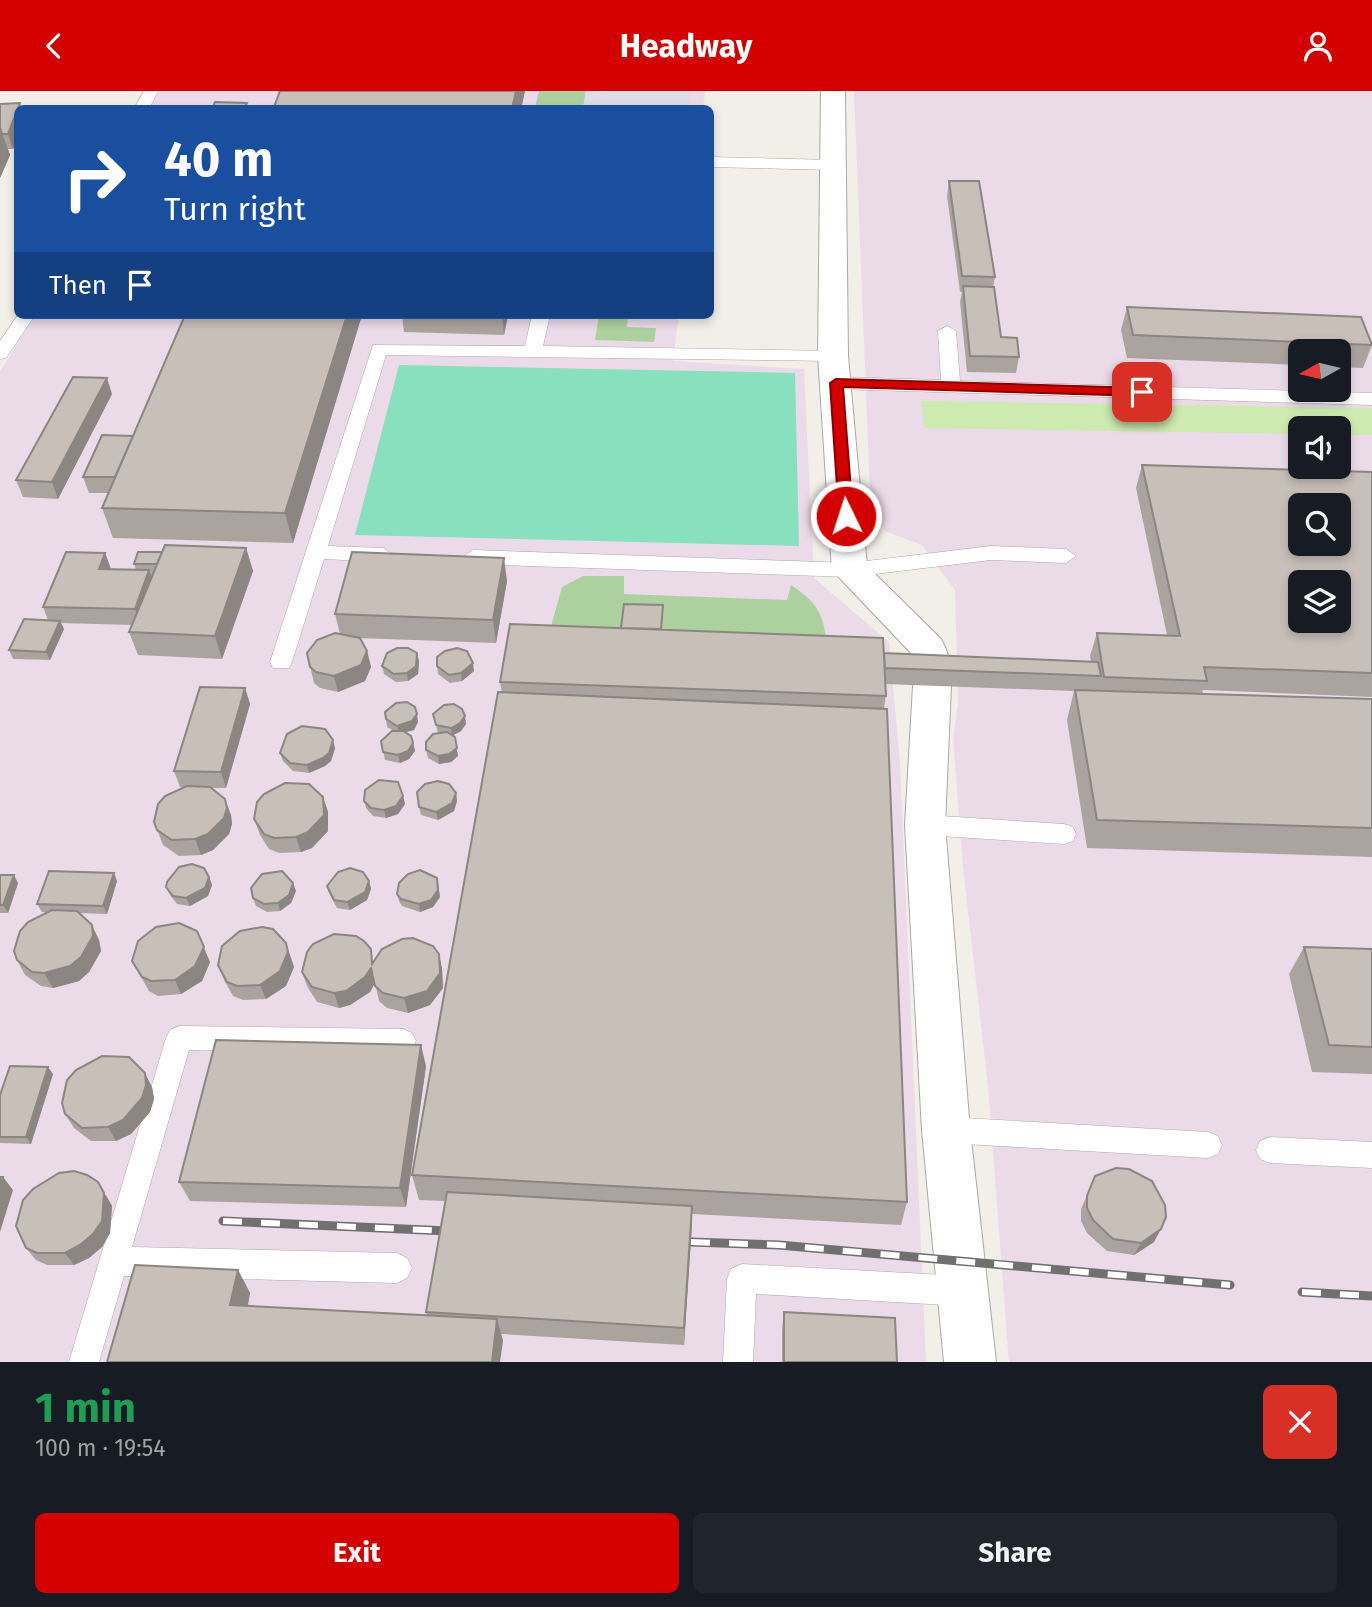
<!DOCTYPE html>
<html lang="en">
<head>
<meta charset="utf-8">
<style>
	:root { --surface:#171b24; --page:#20242c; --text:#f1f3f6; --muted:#9ea1a6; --accent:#d40000 }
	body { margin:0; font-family:"Fira Sans",sans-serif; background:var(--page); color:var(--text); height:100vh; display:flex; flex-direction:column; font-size:26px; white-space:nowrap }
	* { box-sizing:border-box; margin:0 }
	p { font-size:23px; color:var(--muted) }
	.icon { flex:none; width:38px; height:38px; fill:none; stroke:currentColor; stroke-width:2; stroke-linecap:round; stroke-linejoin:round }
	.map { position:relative; height:1271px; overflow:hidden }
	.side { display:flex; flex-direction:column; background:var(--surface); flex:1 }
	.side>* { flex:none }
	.top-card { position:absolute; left:14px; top:14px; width:700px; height:214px; border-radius:10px; box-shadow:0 4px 10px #0003; background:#1a4fa0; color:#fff; overflow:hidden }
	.needle { width:46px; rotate:262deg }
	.buttons { position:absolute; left:1288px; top:248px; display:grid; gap:14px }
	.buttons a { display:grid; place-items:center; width:63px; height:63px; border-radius:10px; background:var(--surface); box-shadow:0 4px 10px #0003; font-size:35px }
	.pin { position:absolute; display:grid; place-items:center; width:60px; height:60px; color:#fff; margin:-30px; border-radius:14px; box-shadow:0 4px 10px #0006 }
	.me { position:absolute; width:77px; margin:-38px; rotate:356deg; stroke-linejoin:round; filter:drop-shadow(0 0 5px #0008) }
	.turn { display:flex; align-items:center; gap:24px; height:147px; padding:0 35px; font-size:32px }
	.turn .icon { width:91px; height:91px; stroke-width:2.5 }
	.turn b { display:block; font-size:49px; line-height:60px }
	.then { display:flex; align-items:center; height:66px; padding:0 35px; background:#0003; gap:14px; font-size:26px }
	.round { display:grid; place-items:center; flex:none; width:74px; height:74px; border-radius:10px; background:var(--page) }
	.overview { display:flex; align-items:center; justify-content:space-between; height:119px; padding:0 35px }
	h1 { font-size:42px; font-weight:700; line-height:52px; color:#1e9e55 }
	.button { display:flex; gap:14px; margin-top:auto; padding:14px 35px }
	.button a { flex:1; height:80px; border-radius:10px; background:var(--accent); color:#fff; font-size:28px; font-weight:700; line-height:80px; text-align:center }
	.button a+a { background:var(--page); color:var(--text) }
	header { display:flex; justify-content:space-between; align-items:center; height:91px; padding:0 35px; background:var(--accent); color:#fff; font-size:32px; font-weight:700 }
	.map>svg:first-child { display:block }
	.industrial { fill:#ebdbe8; fill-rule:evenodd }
	.grass { fill:#cdebb0 }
	.forest { fill:#add19e }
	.pitch { fill:#88e0be }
	.plaza { fill:#dddde8 }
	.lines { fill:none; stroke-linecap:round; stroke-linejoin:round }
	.lane-casing { stroke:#a9a9a9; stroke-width:1 }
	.street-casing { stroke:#a9a9a9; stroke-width:2 }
	.lane { fill:#fff; fill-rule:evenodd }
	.street { fill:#fff; fill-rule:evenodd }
	.rail-casing { stroke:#707070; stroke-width:9 }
	.rail { stroke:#fff; stroke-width:6; stroke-dasharray:19; stroke-linecap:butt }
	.wall { fill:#aba49e }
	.shaded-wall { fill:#8b8681 }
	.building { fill:#c7bfb8; stroke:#8b8681; stroke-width:2; fill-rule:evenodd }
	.route { fill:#d40000; stroke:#8a0000; stroke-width:2 }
</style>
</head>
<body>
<header><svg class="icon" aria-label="back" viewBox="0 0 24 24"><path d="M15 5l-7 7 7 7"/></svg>Headway<svg class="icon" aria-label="person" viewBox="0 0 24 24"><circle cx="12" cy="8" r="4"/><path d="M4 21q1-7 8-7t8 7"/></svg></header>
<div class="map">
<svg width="1372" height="1271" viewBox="0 0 1372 1271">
	<rect width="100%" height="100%" fill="#f2efe9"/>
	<path class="industrial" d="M157,0H705L703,18H148Z
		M854,0H1372V1271H1009L988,996L963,776L953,647L958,612L955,499L922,454L887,441L871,427ZM1300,261H1339V299H1300ZM1300,338H1339V376H1300ZM1300,415H1339V453H1300ZM1300,492H1339V530H1300Z
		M34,224H679L673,270L804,278L814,487L889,551L900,672L926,1271H0V281Z"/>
	<path class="grass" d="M921,310L1372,317V344H1339V338H1300V343L924,337Z"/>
	<path class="forest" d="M539,0H586L583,17H535Z
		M599,224H628L627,236L656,237L654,251L595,249Z
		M583,485H624V503L787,509L791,494C822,514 824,527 828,563L546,553L562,496Z"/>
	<path class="pitch" d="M399,274L795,282L799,455L355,444Z"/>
	<path class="plaza" d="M586,0H692L691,17H583Z"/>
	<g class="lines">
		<g class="lane-casing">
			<path id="lane" d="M144,0H158L149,18H134Z
				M710,66L833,69L841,74L833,79L710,76Z
				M18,224H35L6,267L0,268V250Z
				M532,224H550L543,255L833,260L842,265L833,270L386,264L328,455L383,457L393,464L383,471L324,468L292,571L289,577H273L270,571L373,254L525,255Z
				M947,235L956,240L960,290L1372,302V314L836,298L827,292L836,286L941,289L938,240Z
				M991,455L1066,458L1076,465L1066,472L991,469L850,486L473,473L463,466L473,459L850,472Z
				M925,724L1064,733L1073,736L1076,743L1073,750L1064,753L925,744L917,741L913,734L917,727Z
				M179,935L403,938L412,942L416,950L412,958L403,962L189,959L132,1156L397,1162L407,1167L412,1177L407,1187L397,1192L124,1185L99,1271H69L166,947L170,939Z
				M946,1026L1208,1041L1218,1045L1222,1054L1218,1063L1208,1067L946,1052L936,1048L932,1039L936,1030Z
				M1270,1046L1372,1051V1077L1270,1072L1260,1068L1256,1059L1260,1050Z
				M742,1173L963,1185L974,1190L978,1200L974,1210L963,1215L756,1203L753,1271H723L727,1188L731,1178Z"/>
		</g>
		<g class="street-casing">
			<path id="street" d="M821,0H845L848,265L867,475L941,548C947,558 953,575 946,587L951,595L945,734L970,1039L996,1271H944L922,1039L905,734L913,595L917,589L910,561L832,479L818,265Z"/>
		</g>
		<use href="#lane" class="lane"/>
		<use href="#street" class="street"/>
		<g class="rail-casing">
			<path id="rail" d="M223,1130L448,1140
				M691,1151L779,1154L1230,1194
				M1302,1201L1372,1205"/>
		</g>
		<use href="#rail" class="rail"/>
	</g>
	<path class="wall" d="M278,0H525L521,18H274V16L279,3Z
		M20,12L22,18H18L13,58H8L10,64L0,87V13Z
		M949,90L995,186L993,196L1001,246L1019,266L1016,282L967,281L960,211L962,201H960L947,105Z
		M1127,216L1372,254L1363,277L1339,276V261H1300V274L1127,267L1121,239Z
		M362,224L293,452L113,447L102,417L108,402H89L83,386L133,345Z
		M402,224H508L504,244L404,241Z
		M112,303L58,408L23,406L16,389Z
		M1142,374L1372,381V606L1203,599L1202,603L1372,608V766L1087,757L1067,629L1074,600L885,593L886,605L884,617L907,1111L901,1134L692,1123L684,1254L501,1243L503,1250L107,1271L238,1179L250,1202L248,1215L427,1224L426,1221L445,1110L419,1109L412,1084L502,602L500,591L621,537L663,514L662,539L884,562L1091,571L1090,565L1097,542L1167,544L1136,397Z
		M246,457L253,480L222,568L138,564L129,541L132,534L61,532L64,538L50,569L13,568L9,559L48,529L43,516L105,462L111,479H136L134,473L162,461Z
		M507,490L496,552L358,547L367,560L371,576L365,590L338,601L320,597L314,592L307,562L340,543L335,523Z
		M417,562L419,571L418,583L408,590L396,591L384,583L382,575Z
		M437,575L474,580L462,590L450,592L438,583Z
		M245,597L250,613L226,697H211L231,724L232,733L229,743L213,759L201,764L179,765L163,754L154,731L184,696H180L174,680Z
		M433,623L466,633L461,640L453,644L458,665L451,671L439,673L428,667L426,659L440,642H438Z
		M386,628L418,631L414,639L405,641L413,652L415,660L409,668L400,672L385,669L381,650L394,640L387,636Z
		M335,657L331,670L325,675L309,682L293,680L283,670L280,662Z
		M456,702L457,710L454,720L438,729L421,724L419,716Z
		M403,705L405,713L398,723L386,727L373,725L366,717L364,710Z
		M323,706L328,721V740L312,757L301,761L279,762L269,758L260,744L254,728Z
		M0,784L18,792L8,822H0Z
		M209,786L212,794L208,805L190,815L177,813L170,804L166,796Z
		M437,787L440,806L433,816L420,821L402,815L399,810L397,803Z
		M117,790L107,823L79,822L99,849L101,860L89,881L79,890L53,897L41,895L25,884L17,869L48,821H42L37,813Z
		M369,790L371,798L367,809L350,819L337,817L329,802L327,795Z
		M293,792L296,800L291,812L280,820L267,821L256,815L253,807Z
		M1304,856L1372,858V983L1312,981L1289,883Z
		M439,863L442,878L443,897L430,914L408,922L387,917L379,910L375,892L370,901L350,914L339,917L317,911L307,895L302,881L374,870Z
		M291,867L294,876L286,895L266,908L243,909L233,905L224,889L218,874Z
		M132,870L210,871L202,890L181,903L158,905L149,900Z
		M426,975L406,1116L190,1110L179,1091Z
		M53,983L31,1053L0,1052V1004Z
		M152,996L154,1008L150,1021L131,1043L116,1050H91L74,1037L65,1023Z
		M1095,1085L1154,1151L1134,1164L1107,1160L1087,1142L1081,1130V1118Z
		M106,1104L112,1115L110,1142L102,1156L89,1167L74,1174H47L36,1169L26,1157Z
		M784,1221L897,1271H782V1239Z"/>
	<path class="shaded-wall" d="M516,0H525L521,18H512Z
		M18,19V47L13,58L8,43Z
		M0,36L10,64L0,87Z
		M347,224H362L293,452L285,422Z
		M502,224H508L504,244Z
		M107,287L112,303L58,408L52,391Z
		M246,457L253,480L222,568L215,545Z
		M105,462L111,478L105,495L99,478Z
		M504,467L507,490L496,552L493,529Z
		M149,479L155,496L141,534L135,518Z
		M60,530L64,538L50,569L46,561Z
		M367,560L371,576L365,590L338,601L334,585Z
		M417,562L419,571L418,583L408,590L407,582Z
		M473,572L474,580L462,590L461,582Z
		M245,597L250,613L226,697L221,681Z
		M417,623L418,631L414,639L399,643L397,635Z
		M465,625L466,633L461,640L452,645L451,637Z
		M455,646L458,665L451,671L439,673L438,665Z
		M333,649L335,657L331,670L325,675L309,682L307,674Z
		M413,652L415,660L409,668L400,672L398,664Z
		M456,702L457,710L454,720L438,729L436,721Z
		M403,705L405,713L398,723L386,727L384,719Z
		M323,706L328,721V740L312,757L301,761L296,746Z
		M225,708L231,724L232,733L229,743L213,759L201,764L195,748Z
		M114,782L117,790L107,823L103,815Z
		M14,784L18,792L8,822L3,814Z
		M209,786L212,794L208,805L190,815L186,807Z
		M437,787L440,806L433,816L420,821L419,813Z
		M369,790L371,798L367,809L350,819L347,811Z
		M293,792L296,800L291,812L280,820L278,812Z
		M92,834L99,849L101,860L89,881L79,890L53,897L44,882Z
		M197,840L210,871L202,890L181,903L175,889Z
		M286,852L294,876L286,895L266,908L260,894Z
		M439,863L442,878L443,897L430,914L408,922L404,907Z
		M371,877L375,892L370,901L350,914L339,917L334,902Z
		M421,954L426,975L406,1116L400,1097Z
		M48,976L53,983L31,1053L26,1046Z
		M145,982L152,996L154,1008L150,1021L131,1043L116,1050L108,1036Z
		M3,1086L13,1099L0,1141V1096Z
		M98,1091L112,1115L110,1142L102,1156L89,1167L74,1174L65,1162Z
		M692,1115V1134L684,1254V1237Z
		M1161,1138L1154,1151L1134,1164L1141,1152Z
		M238,1179L250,1202L243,1236L230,1214Z
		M497,1228L503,1250L500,1271H492Z"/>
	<path class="building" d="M280,0H516L512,18H353L274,16Z
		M215,11L247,12L244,18H212Z
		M20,12L8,43H2L0,36V13Z
		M949,90H979L995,186L962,185Z
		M963,195L994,196L1001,246L1017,247L1019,266L970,265Z
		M1127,216L1361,226L1372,254L1133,244Z
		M185,224H347L285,422L102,417Z
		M73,286L107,287L52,391L16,389Z
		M102,344L133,345L115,386H83Z
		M1142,374L1372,381V582L1204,576L1207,590L1104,586L1097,542L1180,545ZM1300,415H1339V453H1300ZM1300,492H1339V530H1300Z
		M165,454L246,457L215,545L129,541Z
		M66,461L105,462L99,478L149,479L135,518L43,516Z
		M138,461H162L157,473H134Z
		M352,461L504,467L493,529L335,523Z
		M624,513L663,514L661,538L621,537Z
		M24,528L60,530L46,561L9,559Z
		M510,533L883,547L886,605L500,591Z
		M335,542L360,547L367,560L361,574L334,585L316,581L310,576L307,562L317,549Z
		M397,557H408L417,562L416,575L407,582L394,583L382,575L387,562Z
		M457,557L467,560L473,572L461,582L449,584L437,575V566L445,560Z
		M884,562L1098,571L1101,585L885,577Z
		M200,596L245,597L221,681L174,680Z
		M1075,599L1372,608V737L1097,729Z
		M498,601L887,618L907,1111L412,1084Z
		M407,611L415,616L417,623L412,630L397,635L386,628L385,621L396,612Z
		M454,613L462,618L465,625L460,632L451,637L436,634L433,623L444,614Z
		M302,635L325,638L333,649L329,662L323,667L307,674L290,672L280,662L287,643Z
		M392,640H403L411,645L413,652L408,660L398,664L383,661L381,650Z
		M447,641L455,646L457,657L449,663L438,665L426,659V651L433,643Z
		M379,689L398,691L403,705L396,715L384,719L371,717L364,710L365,699Z
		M438,690L449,693L456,702L452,712L436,721L419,716L417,701L425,693Z
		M285,692L309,693L323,706L324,724L308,741L296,746L274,747L264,743L254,728L257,711L264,703Z
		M187,695L210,696L225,708L227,717L224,727L208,743L195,748L172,749L157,739L154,731L158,713L165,705Z
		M192,773L204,777L209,786L205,797L186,807L173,805L166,796L167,791L179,776Z
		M350,777L363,781L369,790L365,801L347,811L334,809L327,795L338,781Z
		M420,779L437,787L438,799L431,809L419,813L401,808L397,803L399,792L408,783Z
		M49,780L114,782L103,815L37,813Z
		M282,780L293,792L289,804L278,812L264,813L253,807L251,797L262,783Z
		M0,784H14L3,814H0Z
		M52,819L77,820L92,834L93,845L81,866L70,875L44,882L32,881L17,869L14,860L20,840L28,831Z
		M179,832L197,840L204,856L195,875L175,889L151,890L142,886L132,870L138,850L156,836Z
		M262,836L273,838L286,852L288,861L280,880L260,894L237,895L227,891L218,874L222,855L240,840Z
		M334,843L356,845L364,850L371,858L372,873L382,858L402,848L413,847L433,855L439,863L440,882L427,900L404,907L383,902L375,895L371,877L365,886L346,900L334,902L312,896L302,881L307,861L313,853Z
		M1304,856L1372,858V956L1329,954Z
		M216,949L421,954L400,1097L179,1091Z
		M102,965L129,966L145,982L146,994L142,1007L123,1029L108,1036L82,1037L65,1023L62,1012L67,989L76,979Z
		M10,975L48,976L26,1046H0V1004Z
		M1116,1077L1129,1078L1152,1090L1165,1114L1166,1126L1161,1138L1141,1152L1113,1148L1093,1129L1087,1117V1105L1095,1085Z
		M74,1080L87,1084L98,1091L104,1102L102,1130L93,1143L80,1154L65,1162H37L26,1157L16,1135L23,1109L33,1098L59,1082Z
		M0,1086H3L0,1096Z
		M447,1101L692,1115L684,1237L426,1221Z
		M135,1174L238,1179L230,1214L497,1228L492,1271H107Z
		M784,1221L895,1227L897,1271H784Z"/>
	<path class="route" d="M836,288L1142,297L1149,301L1142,305L843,296L853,425L846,430L839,425L830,292Z"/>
</svg>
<div class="buttons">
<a><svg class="needle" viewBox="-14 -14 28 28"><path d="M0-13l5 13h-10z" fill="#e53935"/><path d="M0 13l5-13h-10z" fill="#9ea1a6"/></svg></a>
<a><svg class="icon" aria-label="sound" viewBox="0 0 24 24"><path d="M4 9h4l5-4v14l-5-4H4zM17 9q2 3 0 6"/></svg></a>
<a><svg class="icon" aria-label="search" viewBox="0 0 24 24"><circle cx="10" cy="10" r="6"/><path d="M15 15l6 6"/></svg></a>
<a><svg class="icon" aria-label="layers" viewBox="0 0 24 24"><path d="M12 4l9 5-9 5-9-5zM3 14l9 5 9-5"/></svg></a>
</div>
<div class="pin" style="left:1142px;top:301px;background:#d93025"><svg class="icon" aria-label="arrive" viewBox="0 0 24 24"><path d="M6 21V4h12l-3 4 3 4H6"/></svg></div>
<svg class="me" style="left:846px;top:425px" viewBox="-20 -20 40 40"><circle r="17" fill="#d40000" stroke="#fff" stroke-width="3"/><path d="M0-11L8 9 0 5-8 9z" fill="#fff"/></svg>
<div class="top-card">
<div class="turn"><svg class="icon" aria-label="right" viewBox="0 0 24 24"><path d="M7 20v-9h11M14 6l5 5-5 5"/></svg><div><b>40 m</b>Turn right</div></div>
<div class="then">Then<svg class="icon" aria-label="arrive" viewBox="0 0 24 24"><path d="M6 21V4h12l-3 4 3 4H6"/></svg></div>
</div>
</div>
<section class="side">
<div class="overview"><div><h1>1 min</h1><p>100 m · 19:54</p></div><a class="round" style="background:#d93025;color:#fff"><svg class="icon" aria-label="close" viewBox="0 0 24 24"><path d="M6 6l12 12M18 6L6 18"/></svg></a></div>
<div class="button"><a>Exit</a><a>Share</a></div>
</section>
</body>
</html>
